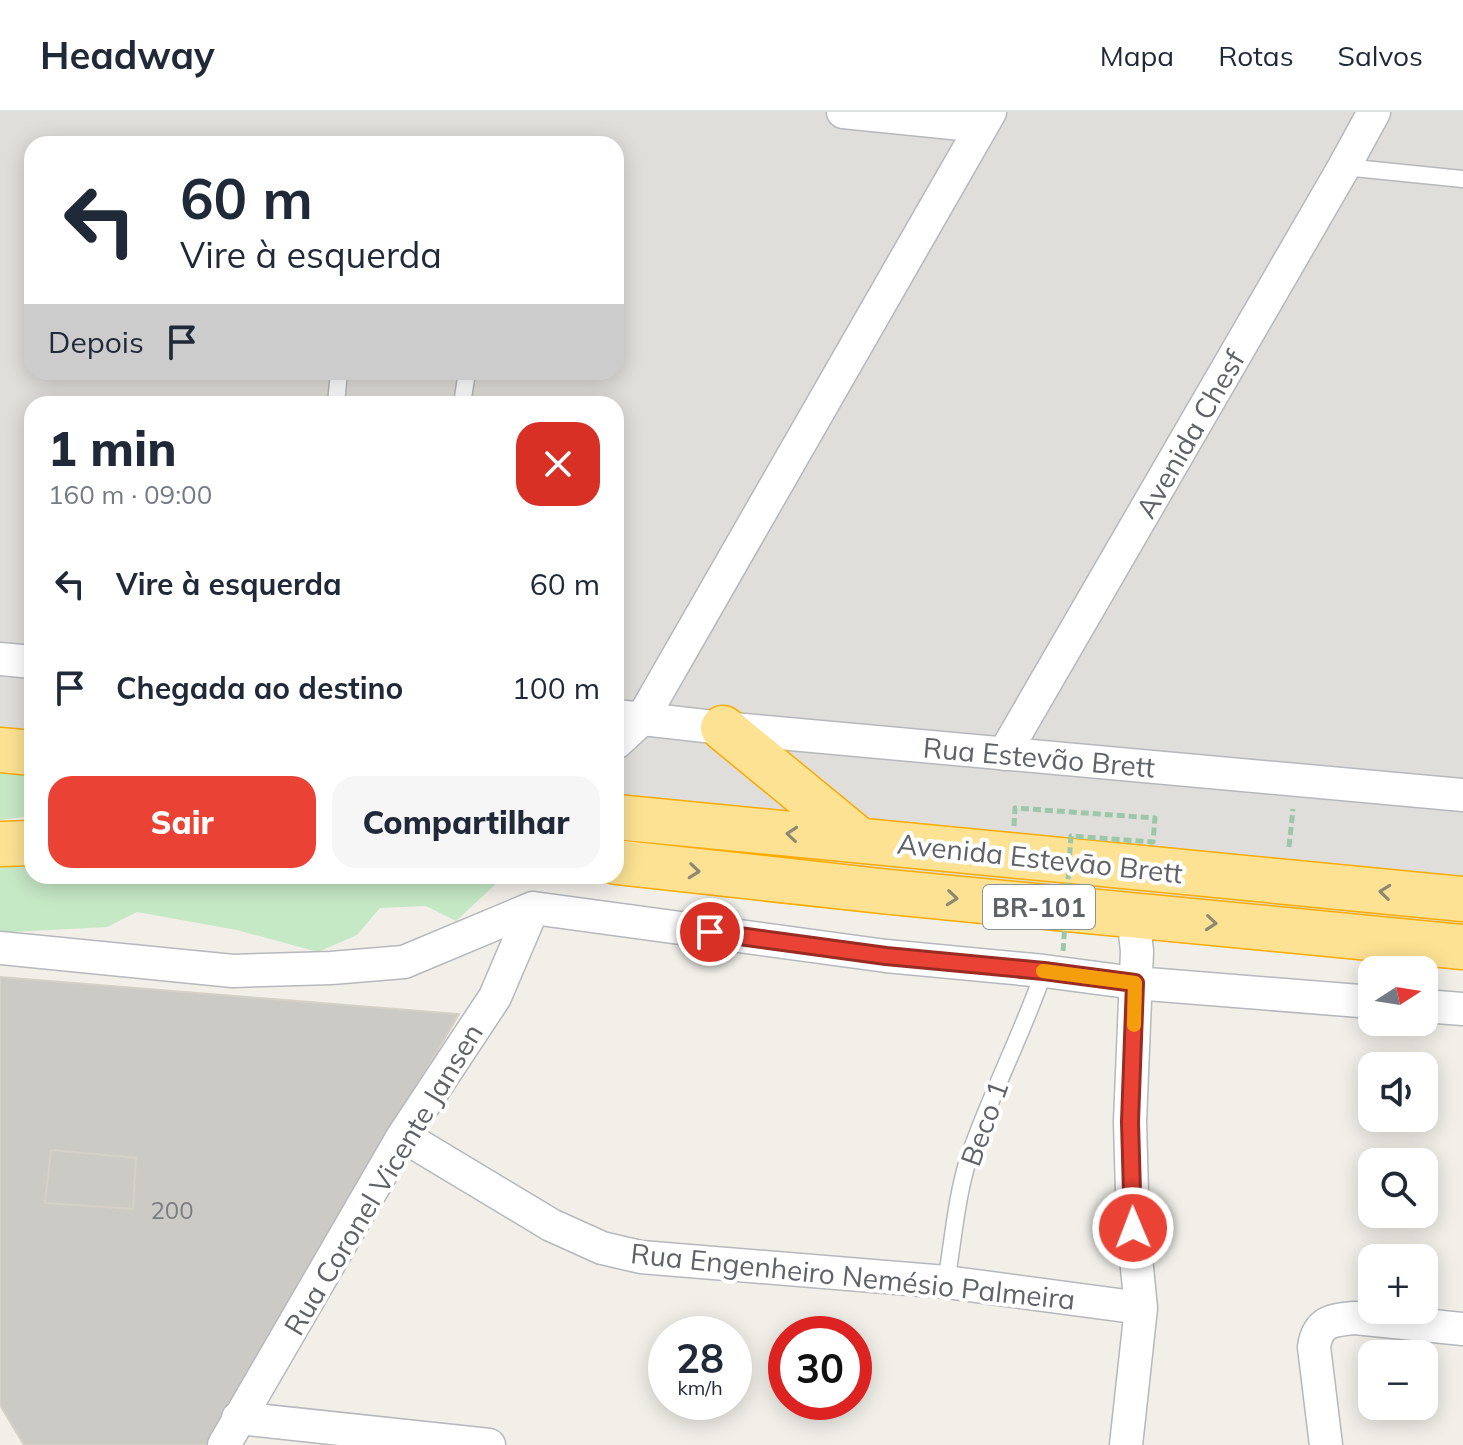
<!DOCTYPE html>
<html lang="pt">
<head>
<meta charset="utf-8">
<style>
	:root { --surface:#fff; --page:#f6f6f7; --text:#1f2937; --muted:#747a83; --line:#e0e1e3; --accent:#ea4335 }
	body { margin:0; font-family:Mulish,sans-serif; background:var(--page); color:var(--text); height:100vh; display:flex; flex-direction:column; font-size:30px; white-space:nowrap }
	* { box-sizing:border-box; margin:0 }
	p { font-size:26px; color:var(--muted) }
	.icon { flex:none; width:44px; height:44px; fill:none; stroke:currentColor; stroke-width:2; stroke-linecap:round; stroke-linejoin:round }
	.map { position:relative; flex:1; overflow:hidden }
	.sheet { position:absolute; left:24px; top:284px; width:600px; height:488px; display:flex; flex-direction:column; background:var(--surface); border-radius:24px; box-shadow:0 4px 20px #0003 }
	.sheet>* { flex:none }
	.guide { position:absolute; left:24px; top:24px; width:600px; height:244px; border-radius:24px; box-shadow:0 4px 20px #0003; background:#fff; color:var(--text); overflow:hidden }
	.needle { width:52px; rotate:78deg }
	.fabs { position:absolute; left:1358px; top:844px; display:grid; gap:16px }
	.fabs a { display:grid; place-items:center; width:80px; height:80px; border-radius:16px; background:var(--surface); box-shadow:0 4px 20px #0003; font-size:40px }
	.speed { position:absolute; left:648px; top:1204px; display:flex; gap:16px; font-size:40px; font-weight:700; text-align:center }
	.speed>* { display:grid; place-content:center; width:104px; height:104px; border-radius:50%; background:var(--surface); box-shadow:0 4px 20px #0003; line-height:1 }
	.speed small { font-size:20px; font-weight:400 }
	.speed .limit { border:12px solid #d22; background:#fff; color:#111 }
	.pin { position:absolute; display:grid; place-items:center; width:68px; height:68px; color:#fff; margin:-34px; border:4px solid #fff; border-radius:50%; box-shadow:0 2px 8px #0007 }
	.me { position:absolute; width:88px; margin:-44px; rotate:359deg; stroke-linejoin:round; filter:drop-shadow(0 0 6px #0008) }
	.turn { display:flex; align-items:center; gap:28px; height:168px; padding:0 24px; font-size:36px }
	.turn .icon { width:104px; height:104px; stroke-width:2.5 }
	.turn b { display:block; font-size:56px; line-height:68px }
	.then { display:flex; align-items:center; height:76px; padding:0 24px; background:#0003; gap:16px; font-size:30px }
	.round { display:grid; place-items:center; flex:none; width:84px; height:84px; border-radius:24px; background:var(--page) }
	.overview { display:flex; align-items:center; justify-content:space-between; height:136px; padding:0 24px }
	h1 { font-size:48px; font-weight:800; line-height:60px }
	.action { display:flex; gap:16px; margin-top:auto; padding:16px 24px }
	.action a { flex:1; height:92px; border-radius:24px; background:var(--accent); color:#fff; font-size:32px; font-weight:800; line-height:92px; text-align:center }
	.action a+a { background:var(--page); color:var(--text) }
	ul { padding:0; list-style:none }
	li { display:flex; align-items:center; gap:24px; height:104px; padding:0 24px }
	li div { flex:1 }
	li b { display:block; font-size:30px }
	li em { font-style:normal }
	header { display:flex; align-items:center; gap:48px; box-sizing:border-box; height:112px; padding:0 40px; background:var(--surface); border-bottom:2px solid var(--line) }
	header strong { font-size:38px }
	nav { display:flex; gap:44px; margin-inline-start:auto; font-size:28px }
	.map>svg:first-child { display:block }
	.industrial { fill:#e0deda; fill-rule:evenodd }
	.green { fill:#c5e8c5 }
	.building { fill:#cccac5; stroke:#d6d1c6; stroke-width:2 }
	.lines { fill:none; stroke-linecap:round; stroke-linejoin:round }
	.lane-casing { stroke:#b5b8bc; stroke-width:19 }
	.street-casing { stroke:#b5b8bc; stroke-width:35 }
	.highway-casing { stroke:#f9ab00; stroke-width:47 }
	.path { stroke:#9cc7a9; stroke-width:5; stroke-dasharray:8 4; stroke-linecap:butt }
	.lane { stroke:#fff; stroke-width:16 }
	.street { stroke:#fff; stroke-width:32 }
	.highway { stroke:#fde293; stroke-width:44 }
	.path-bridge { stroke:#9cc7a9; stroke-width:5; stroke-dasharray:8 4; stroke-linecap:butt }
	.oneway { stroke:#8e8975 }
	.route-casing { stroke:#982c22; stroke-width:20 }
	.route { stroke:#ea4335; stroke-width:14 }
	.slow { stroke:#f59e0b; stroke-width:14 }
	.labels { text-anchor:middle; dominant-baseline:central; stroke-width:8; stroke-linejoin:round; paint-order:stroke }
	.number-label { font-size:24px; fill:#7a7d7f }
	.shield { fill:#fff; stroke:#8f9295; stroke-width:2 }
	.shield-label { font-size:26px; font-weight:bold; fill:#5f6368 }
	.street-label { font-size:28px; fill:#5f6368; stroke:#fff }
</style>
</head>
<body>
<header>
<strong>Headway</strong>
<nav><a>Mapa</a><a>Rotas</a><a>Salvos</a></nav>
</header>
<div class="map">
<svg width="1463" height="1333" viewBox="0 0 1463 1333">
	<rect width="100%" height="100%" fill="#f1efe8"/>
	<path class="industrial" d="M0,0H1463V814L616,739V292H32V687L0,684ZM32,32H616V260H32Z"/>
	<path class="green" d="M0,653L32,657V704L0,708Z
		M0,753H32V764H452L499,769L456,809L426,794L380,796L357,823L318,840L237,818L137,800L107,815L10,820L0,819Z"/>
	<path class="building" d="M0,865L459,902L206,1333H24L0,1293Z
		M51,1038L136,1046L133,1097L45,1091Z"/>
	<g class="lines">
		<g class="lane-casing">
			<path id="lane" d="M1344,55L1463,67
				M336,292L339,260
				M462,292L467,260
				M946,1170C953,1130 956,1087 968,1048C990,983 1022,923 1044,859"/>
		</g>
		<g class="street-casing">
			<path id="street" d="M843,0L982,14
				M0,547L32,550
				M616,604L723,616L1463,683
				M616,631L642,607L990,0
				M1004,642L1344,55L1374,0
				M533,796L886,844L1044,859L1135,871L1372,890
				M0,836L233,859L331,856L404,850L533,796
				M1424,894L1463,897
				M403,1024L551,1113L602,1136L641,1145L946,1170L1141,1196
				M238,1306L489,1333
				M224,1333L403,1024L495,885L533,796
				M1126,1333L1141,1196L1133,1116L1130,1010L1137,839L1133,804
				M1326,1333L1314,1235C1318,1209 1332,1208 1355,1206L1463,1217"/>
		</g>
		<g class="highway-casing">
			<path id="highway" d="M723,616L859,728
				M0,638L32,641
				M616,705L1463,787
				M0,732L32,731
				M616,750L890,780L1463,835"/>
		</g>
		<path class="path" d="M1289,735L1293,697"/>
		<use href="#lane" class="lane"/>
		<use href="#street" class="street"/>
		<use href="#highway" class="highway"/>
		<path class="path-bridge" d="M1014,714L1015,696L1155,706L1153,730L1071,724L1063,840"/>
	</g>
	<defs><path id="oneway-chevron" d="M-2-3.5L2.5 0L-2 3.5" fill="none" stroke-width="1.6" stroke-linecap="round" stroke-linejoin="round" transform="scale(2)"/></defs>
	<g class="oneway">
		<use href="#oneway-chevron" transform="translate(792 722) rotate(-175)"/>
		<use href="#oneway-chevron" transform="translate(694 759) rotate(6)"/>
		<use href="#oneway-chevron" transform="translate(1385 780) rotate(-174)"/>
		<use href="#oneway-chevron" transform="translate(952 786) rotate(6)"/>
		<use href="#oneway-chevron" transform="translate(1211 811) rotate(5)"/>
	</g>
	<g class="lines">
		<g class="route-casing">
			<path id="route" d="M710,820L886,844L1044,859L1135,871L1130,1010L1133,1116"/>
		</g>
		<use href="#route" class="route"/>
		<path class="slow" d="M1043,859L1135,871L1134,913"/>
	</g>
	<g class="labels">
		<g class="number-label">
			<text x="172" y="1098">200</text>
		</g>
		<rect class="shield" x="983" y="773" width="112" height="44" rx="6"/>
		<g class="shield-label">
			<text x="1039" y="795">BR-101</text>
		</g>
		<g class="street-label">
			<text transform="translate(1190 322) rotate(-60)">Avenida Chesf</text>
			<text transform="translate(1039 645) rotate(5)">Rua Estevão Brett</text>
			<text transform="translate(1040 746) rotate(6)">Avenida Estevāo Brett</text>
			<text transform="translate(984 1011) rotate(-70)">Beco 1</text>
			<text transform="translate(383 1067) rotate(-59)">Rua Coronel Vicente Jansen</text>
			<text transform="translate(853 1164) rotate(6)">Rua Engenheiro Nemésio Palmeira</text>
		</g>
	</g>
</svg>
<div class="fabs">
<a><svg class="needle" viewBox="-14 -14 28 28"><path d="M0-13l5 13h-10z" fill="#e53935"/><path d="M0 13l5-13h-10z" fill="#747a83"/></svg></a>
<a><svg class="icon" aria-label="sound" viewBox="0 0 24 24"><path d="M4 9h4l5-4v14l-5-4H4zM17 9q2 3 0 6"/></svg></a>
<a><svg class="icon" aria-label="search" viewBox="0 0 24 24"><circle cx="10" cy="10" r="6"/><path d="M15 15l6 6"/></svg></a>
<a>+</a>
<a>−</a>
</div>
<div class="speed"><div>28<small>km/h</small></div><div class="limit">30</div></div>
<div class="pin" style="left:710px;top:820px;background:#d93025"><svg class="icon" aria-label="arrive" viewBox="0 0 24 24"><path d="M6 21V4h12l-3 4 3 4H6"/></svg></div>
<svg class="me" style="left:1133px;top:1116px" viewBox="-20 -20 40 40"><circle r="17" fill="#ea4335" stroke="#fff" stroke-width="3"/><path d="M0-11L8 9 0 5-8 9z" fill="#fff"/></svg>
<div class="guide">
<div class="turn"><svg class="icon" aria-label="left" viewBox="0 0 24 24"><path d="M17 20v-9H6M10 6l-5 5 5 5"/></svg><div><b>60 m</b>Vire à esquerda</div></div>
<div class="then">Depois<svg class="icon" aria-label="arrive" viewBox="0 0 24 24"><path d="M6 21V4h12l-3 4 3 4H6"/></svg></div>
</div>
<section class="sheet">
<div class="overview"><div><h1>1 min</h1><p>160 m · 09:00</p></div><a class="round" style="background:#d93025;color:#fff"><svg class="icon" aria-label="close" viewBox="0 0 24 24"><path d="M6 6l12 12M18 6L6 18"/></svg></a></div>
<ul>
<li><svg class="icon" aria-label="left" viewBox="0 0 24 24"><path d="M17 20v-9H6M10 6l-5 5 5 5"/></svg><div><b>Vire à esquerda</b></div><em>60 m</em></li>
<li><svg class="icon" aria-label="arrive" viewBox="0 0 24 24"><path d="M6 21V4h12l-3 4 3 4H6"/></svg><div><b>Chegada ao destino</b></div><em>100 m</em></li>
</ul>
<div class="action"><a>Sair</a><a>Compartilhar</a></div>
</section>
</div>
</body>
</html>
